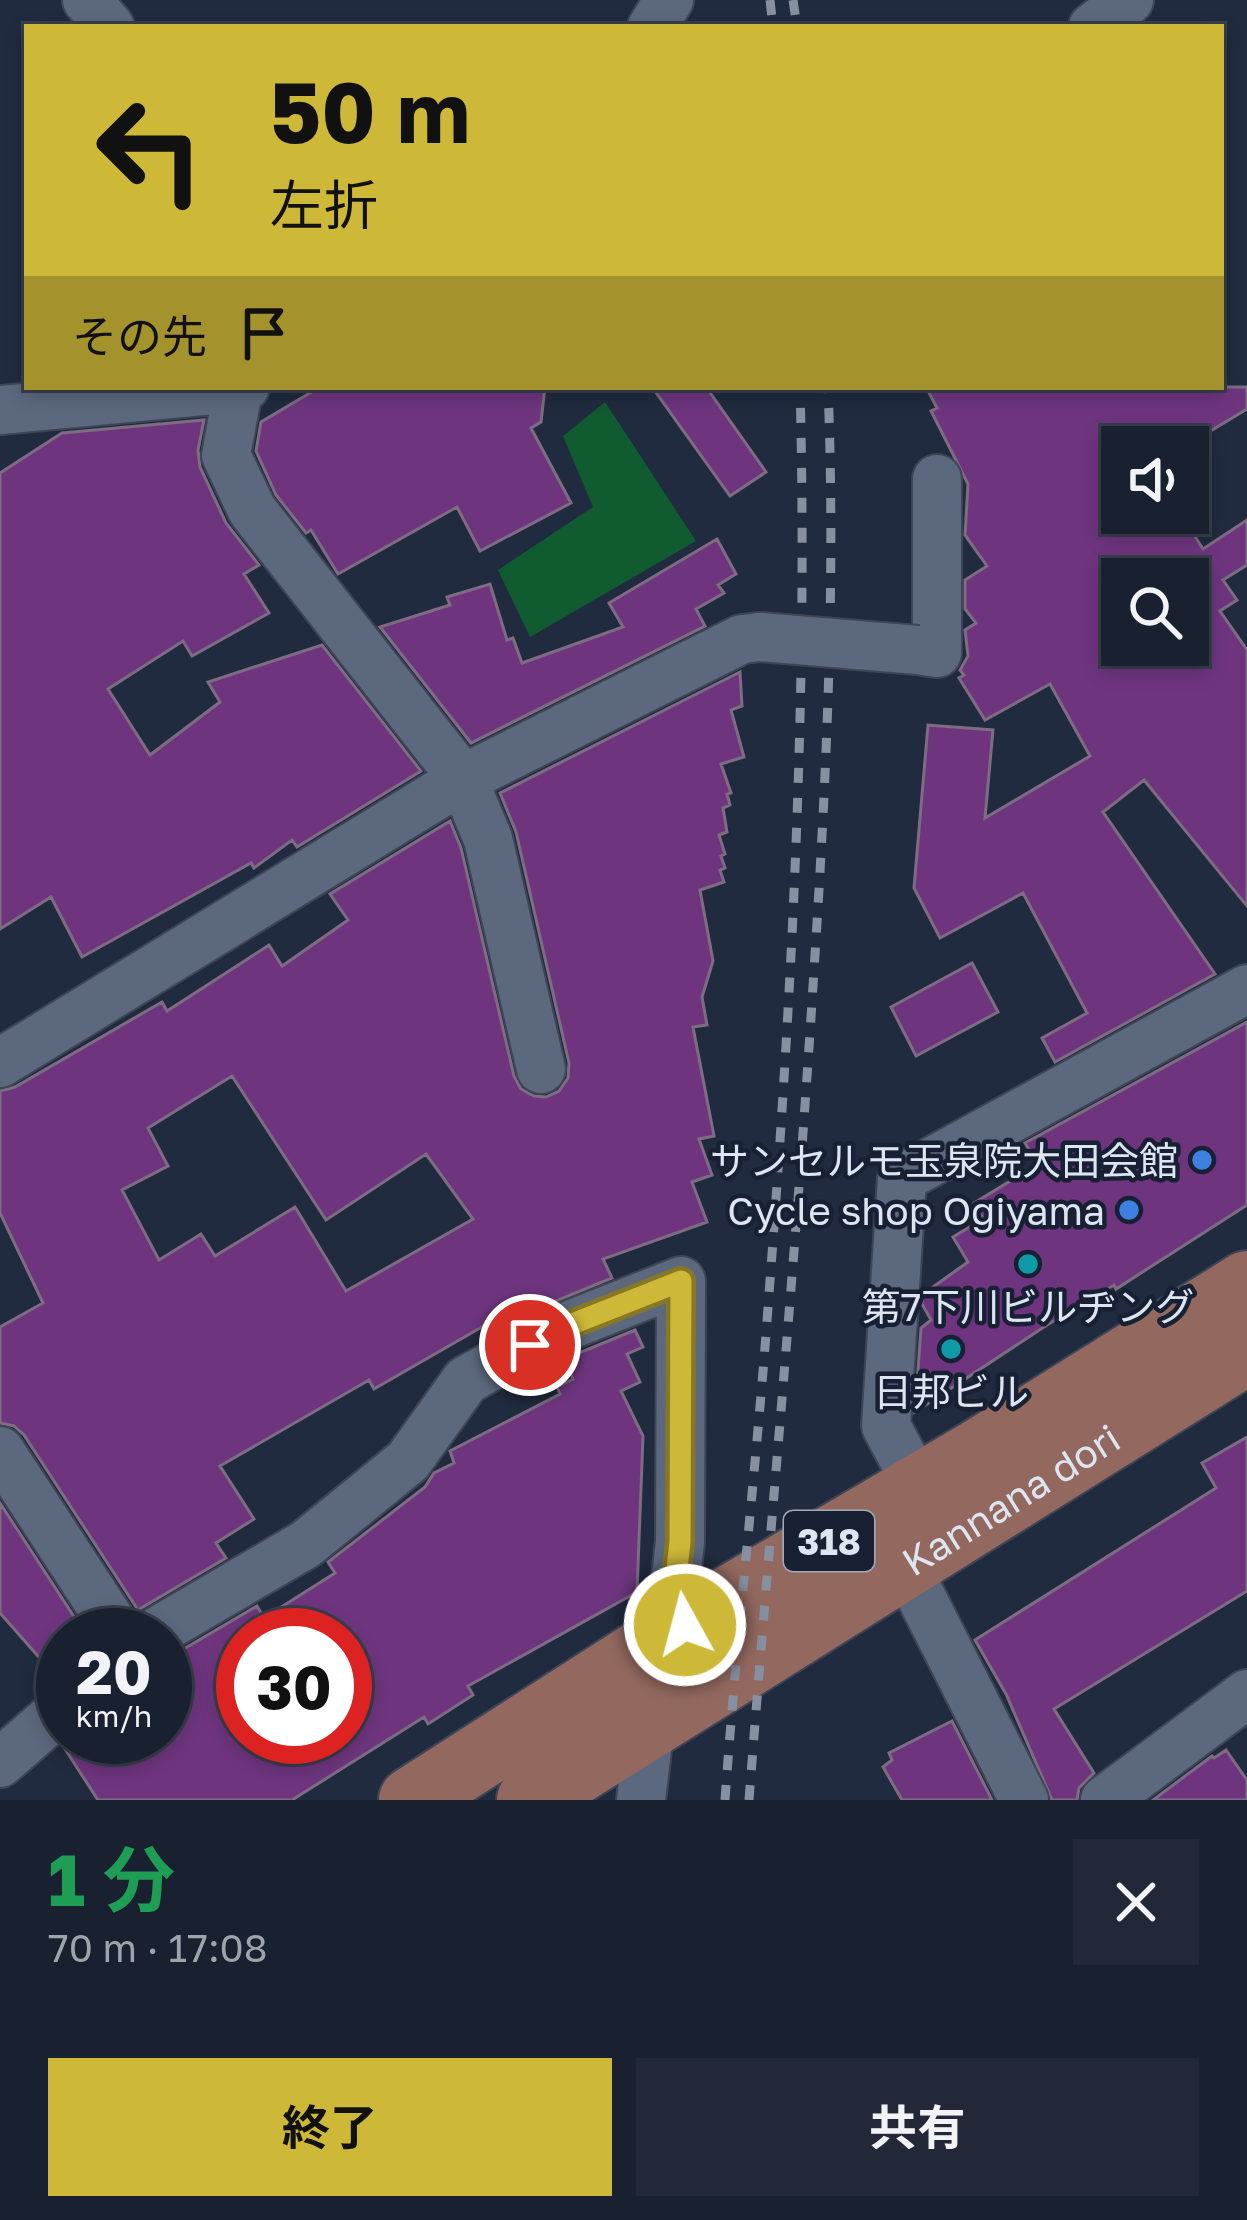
<!DOCTYPE html>
<html lang="ja">
<head>
<meta charset="utf-8">
<style>
	:root { --surface:#19202f; --page:#222837; --text:#f1f3f6; --muted:#9fa3aa; --line:#373e4b; --accent:#ceb837 }
	body { margin:0; font-family:"Golos Text","Noto Sans JP",sans-serif; background:var(--page); color:var(--text); height:100vh; display:flex; flex-direction:column; font-size:45px; white-space:nowrap }
	* { box-sizing:border-box; margin:0 }
	p { font-size:39px; color:var(--muted) }
	.icon { flex:none; width:66px; height:66px; fill:none; stroke:currentColor; stroke-width:2; stroke-linecap:round; stroke-linejoin:round }
	.map { position:relative; height:1800px; overflow:hidden }
	.sheet { display:flex; flex-direction:column; background:var(--surface); flex:1 }
	.sheet>* { flex:none }
	.banner { position:absolute; left:24px; top:24px; width:1200px; height:366px; border-radius:0px; box-shadow:0 6px 18px #0003,0 0 0 3px var(--line); background:#ceb837; color:#111; overflow:hidden }
	.tools { position:absolute; left:1101px; top:426px; display:grid; gap:24px }
	.tools a { display:grid; place-items:center; width:108px; height:108px; border-radius:0px; background:var(--surface); box-shadow:0 6px 18px #0003,0 0 0 3px var(--line); font-size:60px }
	.speed { position:absolute; left:36px; top:1608px; display:flex; gap:24px; font-size:60px; font-weight:700; text-align:center }
	.speed>* { display:grid; place-content:center; width:156px; height:156px; border-radius:50%; background:var(--surface); box-shadow:0 6px 18px #0003,0 0 0 3px var(--line); line-height:1 }
	.speed small { font-size:30px; font-weight:400 }
	.speed .limit { border:18px solid #d22; background:#fff; color:#111 }
	.pin { position:absolute; display:grid; place-items:center; width:102px; height:102px; color:#fff; margin:-51px; border:6px solid #fff; border-radius:50%; box-shadow:0 3px 12px #0007 }
	.me { position:absolute; width:132px; margin:-66px; rotate:353deg; stroke-linejoin:round; filter:drop-shadow(0 0 9px #0008) }
	.turn { display:flex; align-items:center; gap:42px; height:252px; padding:0 48px; font-size:54px }
	.turn .icon { width:156px; height:156px; stroke-width:2.5 }
	.turn b { display:block; font-size:84px; line-height:102px }
	.then { display:flex; align-items:center; height:114px; padding:0 48px; background:#0003; gap:24px; font-size:45px }
	.round { display:grid; place-items:center; flex:none; width:126px; height:126px; border-radius:0px; background:var(--page) }
	.headline { display:flex; align-items:center; justify-content:space-between; height:204px; padding:0 48px }
	h1 { font-size:72px; font-weight:700; line-height:90px; color:#1e9e55 }
	.primary-button { display:flex; gap:24px; margin-top:auto; padding:24px 48px }
	.primary-button a { flex:1; height:138px; border-radius:0px; background:var(--accent); color:#111; font-size:48px; font-weight:700; line-height:138px; text-align:center }
	.primary-button a+a { background:var(--page); color:var(--text) }
	.map>svg:first-child { display:block }
	.green { fill:#115b31 }
	.building { fill:#6e357e; stroke:#7d6c82; stroke-width:3; fill-rule:evenodd }
	.lines { fill:none; stroke-linecap:round; stroke-linejoin:round }
	.street-casing { stroke:#3e4556; stroke-width:52 }
	.primary-casing { stroke:#3e4556; stroke-width:70 }
	.street { stroke:#5c687e; stroke-width:48 }
	.primary { stroke:#93695f; stroke-width:66 }
	.rail { stroke:#8790a0; stroke-width:9; stroke-dasharray:15 15; stroke-linecap:butt }
	.street-bridge-casing { stroke:#3e4556; stroke-width:52; stroke-linecap:butt }
	.street-bridge { stroke:#5c687e; stroke-width:48 }
	.route-casing { stroke:#867824; stroke-width:30 }
	.route { stroke:#ceb837; stroke-width:21 }
	.shop-dot { fill:#3f7fe0; stroke:#182134; stroke-width:4.5 }
	.culture-dot { fill:#0f9aa8; stroke:#182134; stroke-width:4.5 }
	.labels { text-anchor:middle; dominant-baseline:central; stroke-width:9; stroke-linejoin:round; paint-order:stroke }
	.shield { fill:#182134; stroke:#a3aab9; stroke-width:3 }
	.shield-label { font-size:36px; font-weight:bold; fill:#dee5f2 }
	.poi-label { font-size:39px; fill:#dee5f2; stroke:#182134; text-anchor:end }
	.street-label { font-size:39px; fill:#dee5f2; stroke:#182134 }
</style>
</head>
<body>
<div class="map">
<svg width="1247" height="1800" viewBox="0 0 1247 1800">
	<rect width="100%" height="100%" fill="#212b3f"/>
	<path class="green" d="M605,402L696,541L530,637L498,570L593,507L563,436Z"/>
	<path class="building" d="M320,387H545L541,422L531,428L571,503L480,551L457,507L338,574L311,530L306,533L276,495L256,451L261,422Z
		M652,387H706L766,472L730,496Z
		M926,387H1247V409L1184,447H1122V513H1180L1203,549L1247,520V565L1223,580L1237,600L1220,611L1247,650V906L1144,780L1103,812L1215,974L1055,1062L1042,1038L1087,1013L1023,893L940,938L914,888L928,725L993,730L985,818L1090,756L1050,684L985,720L959,678L964,675L960,670L968,656L965,630L976,623L965,609V580L987,566L965,535L968,484L931,411L937,408ZM1122,579H1188V645H1122Z
		M204,420L198,450L200,467L226,523L259,565L244,574L269,613L192,656L183,641L108,689L150,755L220,702L208,682L322,645L421,771L297,847L292,840L254,868L251,863L82,957L51,897L0,929V473L62,433Z
		M717,539L736,574L718,585L724,593L696,609L705,626L471,743L380,627L450,605L447,597L490,584L507,640L513,638L522,663L623,627L609,603Z
		M740,672L742,706L731,710L744,757L721,764L731,793L727,794L730,805L723,808L727,832L719,835L725,854L721,856L725,868L720,870L724,882L700,890L713,961L702,997L707,1025L693,1027L714,1136L699,1139L712,1175L692,1182L707,1222L603,1259L612,1278L539,1308L534,1297L374,1389L369,1380L220,1466L254,1519L216,1543L226,1558L138,1610L24,1435L14,1426L0,1423V1327L43,1303L0,1213V1091L15,1087L162,1002L167,1011L269,945L282,966L348,920L330,894L450,821L461,848L514,1076L521,1089L534,1096L546,1097L559,1091L568,1078L569,1063L516,832L500,793ZM232,1076L326,1220L426,1154L473,1219L346,1291L295,1207L215,1256L201,1234L159,1260L122,1190L168,1166L148,1128Z
		M972,963L998,1012L916,1056L891,1007Z
		M1247,1022V1205L1116,1289L1114,1285L1047,1325L915,1412L921,1328L931,1320L922,1304L923,1294L968,1262L953,1237L983,1219L974,1203L1038,1164L1025,1143Z
		M635,1330L643,1347L627,1354L640,1382L621,1391L643,1436L637,1592L468,1686L473,1695L428,1724L424,1717L292,1800H98L63,1746L73,1737H165V1660L257,1606L264,1618L335,1573L328,1562L425,1487L434,1473L454,1463L450,1451L560,1394L557,1387L573,1379L564,1359ZM243,1635H345V1737H243Z
		M1247,1437V1591L1054,1709L1094,1773L1079,1788L1077,1800H1052L1006,1694L975,1640L1216,1488L1202,1463Z
		M0,1503L86,1635H63V1680H59L0,1613Z
		M952,1721L992,1800H902L883,1767L892,1760L889,1753Z
		M1226,1750L1247,1780V1800H1153L1212,1756L1214,1758Z"/>
	<g class="lines">
		<g class="street-casing">
			<path id="street" d="M87,0L110,27
				M652,27L669,0
				M1093,27L1129,0
				M238,390L226,455L252,510L463,779L488,839L541,1069
				M0,410L245,387
				M918,650L937,653V479
				M0,1063L463,779L742,639L760,637
				M0,1451L120,1635
				M919,1488L886,1426L902,1178L1247,989
				M905,1565L1024,1800
				M151,1635L306,1544L408,1461L466,1380L562,1328L681,1281L680,1542L676,1577L685,1625
				M0,1763L63,1708
				M641,1800L650,1724
				M1105,1800L1247,1694"/>
		</g>
		<g class="primary-casing">
			<g id="primary">
				<path d="M412,1800L685,1625L979,1452L1247,1284"/>
				<path id="s1" d="M530,1800L1247,1351"/>
			</g>
		</g>
		<use href="#street" class="street"/>
		<use href="#primary" class="primary"/>
		<path class="rail" d="M770,0L773,27
			M793,0L797,27
			M725,1800C737,1631 757,1463 769,1294C792,992 808,690 800,387
			M749,1800C770,1528 796,1257 813,986C826,786 836,587 828,387"/>
		<g class="street-bridge-casing">
			<path id="street-bridge" d="M760,637L918,650"/>
		</g>
		<use href="#street-bridge" class="street-bridge"/>
	</g>
	<g class="lines">
		<g class="route-casing">
			<path id="route" d="M530,1345L562,1328L681,1281L680,1542L676,1577L685,1625"/>
		</g>
		<use href="#route" class="route"/>
	</g>
	<g class="shop-dot">
		<circle cx="1202" cy="1160" r="12"/>
		<circle cx="1129" cy="1210" r="12"/>
	</g>
	<g class="culture-dot">
		<circle cx="1028" cy="1264" r="12"/>
		<circle cx="951" cy="1349" r="12"/>
	</g>
	<g class="labels">
		<rect class="shield" x="784" y="1511" width="90" height="60" rx="9"/>
		<g class="shield-label">
			<text x="829" y="1541">318</text>
		</g>
		<g class="poi-label">
			<text x="1178" y="1160">サンセルモ玉泉院大田会館</text>
			<text x="1105" y="1210">Cycle shop Ogiyama</text>
			<text x="1028" y="1306" text-anchor="middle">第7下川ビルヂング</text>
			<text x="951" y="1391" text-anchor="middle">日邦ビル</text>
		</g>
		<g class="street-label">
			<text stroke="none"><textPath href="#s1" startOffset="567">Kannana dori</textPath></text>
		</g>
	</g>
</svg>
<div class="tools">
<a><svg class="icon" aria-label="sound" viewBox="0 0 24 24"><path d="M4 9h4l5-4v14l-5-4H4zM17 9q2 3 0 6"/></svg></a>
<a><svg class="icon" aria-label="search" viewBox="0 0 24 24"><circle cx="10" cy="10" r="6"/><path d="M15 15l6 6"/></svg></a>
</div>
<div class="speed"><div>20<small>km/h</small></div><div class="limit">30</div></div>
<div class="pin" style="left:530px;top:1345px;background:#d93025"><svg class="icon" aria-label="arrive" viewBox="0 0 24 24"><path d="M6 21V4h12l-3 4 3 4H6"/></svg></div>
<svg class="me" style="left:685px;top:1625px" viewBox="-20 -20 40 40"><circle r="17" fill="#ceb837" stroke="#fff" stroke-width="3"/><path d="M0-11L8 9 0 5-8 9z" fill="#fff"/></svg>
<div class="banner">
<div class="turn"><svg class="icon" aria-label="left" viewBox="0 0 24 24"><path d="M17 20v-9H6M10 6l-5 5 5 5"/></svg><div><b>50 m</b>左折</div></div>
<div class="then">その先<svg class="icon" aria-label="arrive" viewBox="0 0 24 24"><path d="M6 21V4h12l-3 4 3 4H6"/></svg></div>
</div>
</div>
<section class="sheet">
<div class="headline"><div><h1>1 分</h1><p>70 m · 17:08</p></div><a class="round"><svg class="icon" aria-label="close" viewBox="0 0 24 24"><path d="M6 6l12 12M18 6L6 18"/></svg></a></div>
<div class="primary-button"><a>終了</a><a>共有</a></div>
</section>
</body>
</html>
